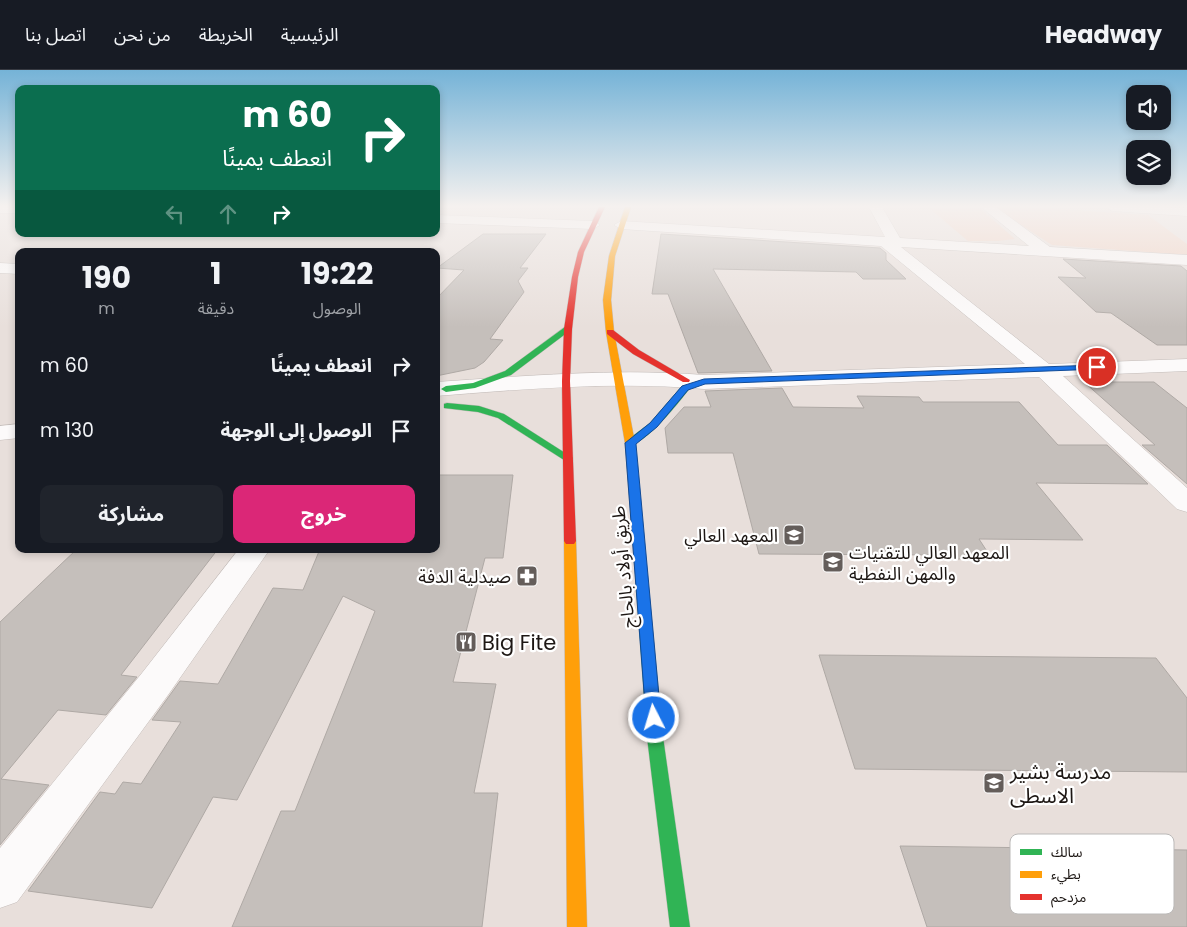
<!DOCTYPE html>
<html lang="ar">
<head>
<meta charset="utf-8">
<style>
	:root { --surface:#171b24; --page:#20242c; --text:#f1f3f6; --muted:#9ea1a6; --line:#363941; --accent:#db2777 }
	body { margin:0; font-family:Poppins,"Noto Sans Arabic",sans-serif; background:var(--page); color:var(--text); direction:rtl; height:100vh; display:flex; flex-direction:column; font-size:19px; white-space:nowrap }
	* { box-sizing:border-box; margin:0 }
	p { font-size:16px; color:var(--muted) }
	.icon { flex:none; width:28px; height:28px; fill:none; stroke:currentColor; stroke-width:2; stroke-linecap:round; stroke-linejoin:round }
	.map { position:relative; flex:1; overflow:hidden; direction:ltr }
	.details { position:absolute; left:15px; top:178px; width:425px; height:305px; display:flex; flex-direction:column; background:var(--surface); border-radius:10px; box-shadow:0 2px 8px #0003; direction:rtl }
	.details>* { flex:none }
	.banner { position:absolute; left:15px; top:15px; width:425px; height:152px; border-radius:10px; box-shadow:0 2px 8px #0003; direction:rtl; background:#0b6e4f; color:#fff; overflow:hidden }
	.controls { position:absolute; left:1126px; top:15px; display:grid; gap:10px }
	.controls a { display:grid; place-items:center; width:45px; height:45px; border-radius:10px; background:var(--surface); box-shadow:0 2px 8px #0003; font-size:25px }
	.pin { position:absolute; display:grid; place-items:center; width:42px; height:42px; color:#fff; margin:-21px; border:2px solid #fff; border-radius:50%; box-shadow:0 1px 5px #0007 }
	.me { position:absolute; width:55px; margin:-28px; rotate:355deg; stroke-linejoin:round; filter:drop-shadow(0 0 4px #0008) }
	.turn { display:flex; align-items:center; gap:18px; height:105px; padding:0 25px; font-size:22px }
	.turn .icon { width:65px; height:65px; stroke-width:2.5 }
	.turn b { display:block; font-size:35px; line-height:42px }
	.lanes { display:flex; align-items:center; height:48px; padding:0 25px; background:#0003; justify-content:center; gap:25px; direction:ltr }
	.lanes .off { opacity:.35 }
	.eta { display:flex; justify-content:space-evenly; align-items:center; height:85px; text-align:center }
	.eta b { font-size:30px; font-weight:700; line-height:35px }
	.cta { display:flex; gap:10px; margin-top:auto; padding:10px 25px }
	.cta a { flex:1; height:58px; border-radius:10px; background:var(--accent); color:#fff; font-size:20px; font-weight:700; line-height:58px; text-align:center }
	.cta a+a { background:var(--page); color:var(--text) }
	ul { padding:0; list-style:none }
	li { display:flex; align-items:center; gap:15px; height:65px; padding:0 25px }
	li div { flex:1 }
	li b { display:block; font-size:19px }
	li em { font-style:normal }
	header { display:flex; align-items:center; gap:30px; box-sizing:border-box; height:70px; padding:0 25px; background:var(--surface); border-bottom:1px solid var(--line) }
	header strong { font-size:24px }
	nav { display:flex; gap:28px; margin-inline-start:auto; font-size:18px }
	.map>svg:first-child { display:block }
	.green { fill:#f1d2c3 }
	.building { fill:#c5bfbb; stroke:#afa9a5 }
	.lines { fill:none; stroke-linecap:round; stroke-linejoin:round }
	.street-casing { stroke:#c3bcb9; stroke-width:1 }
	.fast-casing { stroke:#c3bcb9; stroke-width:1 }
	.slow-casing { stroke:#c3bcb9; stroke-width:1 }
	.jam-casing { stroke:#c3bcb9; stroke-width:1 }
	.street { fill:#fcfafa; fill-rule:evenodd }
	.fast { fill:#30b455; fill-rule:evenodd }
	.slow { fill:#ff9f0a; fill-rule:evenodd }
	.jam { fill:#e5322d; fill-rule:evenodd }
	.route { fill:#1a73e8; stroke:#114b97 }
	.labels { text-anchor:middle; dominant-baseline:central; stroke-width:4.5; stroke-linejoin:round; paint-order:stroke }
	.poi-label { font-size:18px; fill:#1d1714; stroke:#fff; text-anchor:end }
	.street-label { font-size:18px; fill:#1d1714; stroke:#fff }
	.near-poi-label { font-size:21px; fill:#1d1714; stroke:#fff; text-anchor:start }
	.key { fill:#fff; stroke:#bbb9b8; stroke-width:1 }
	.key-label { font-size:14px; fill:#1d1714 }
</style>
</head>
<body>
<header>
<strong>Headway</strong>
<nav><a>الرئيسية</a><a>الخريطة</a><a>من نحن</a><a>اتصل بنا</a></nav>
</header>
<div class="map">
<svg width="1187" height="857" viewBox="0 0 1187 857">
	<rect width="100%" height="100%" fill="#e8dfdb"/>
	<path class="green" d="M993,137H1028L1148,145L1187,174V185L1052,175Z
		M929,138L981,139L1015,169L998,171H968Z"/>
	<path class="building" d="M483,164H546L520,198H528L518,211L524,222L490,269L503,270L484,292L475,298L436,306V229L464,200L437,198Z
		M661,164L880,178L886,183V190L906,209H863L856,202L713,199L772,301L698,303L668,224H652Z
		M1063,189L1181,196L1187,201V275H1157L1111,243L1096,242L1058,207L1086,208Z
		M1084,312H1154L1187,338V414L1142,375H1155Z
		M782,318L793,337L864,338L857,326L919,327L923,332H1019L1058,375H1107L1148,414L1036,413L1083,470L979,469L992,489H938L936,485L759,484L733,383H668L665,358L684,337H711L705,321Z
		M436,405H513L503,488H485L453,612L496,614L474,723H498L482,857H232L281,741H295L375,541L343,526L237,730L213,727L152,838L28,821L100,722L115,724L123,712L141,714L181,652L152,650L180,611L218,614L273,518L303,520L320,479H436Z
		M77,479H218L121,605L137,607L106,645L58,640L1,709L49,715L0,775V552Z
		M819,585L1156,588L1187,628V702L855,699Z
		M900,776L1187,780V857H927Z"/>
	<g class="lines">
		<g class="street-casing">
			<path id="street" d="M0,137H19V143H0Z
				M869,137H882L900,168L1029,176L981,137H996L1050,177L1187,185V195L901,177L1049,294L1187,289V301L1063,306L1187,418V442L1177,439L1039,307L704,319C615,311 526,319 436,326V312C526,306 615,298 704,305L1025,294L881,176L621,159L614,155L621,151L885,167Z
				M1106,137L1187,138V146L1112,141Z
				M436,145L593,151L600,155L593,159L436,153Z
				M0,193L19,194V204L0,203Z
				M19,354V368L0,370V356Z
				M239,479H270L168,625L17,832L0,838V778L142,603Z"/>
		</g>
		<g class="fast-casing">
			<path id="fast" d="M565,257L572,259L511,305L475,318L446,322L441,319L446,316L473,313L505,301Z
				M685,315L690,318C680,331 643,379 626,375L625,373L626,371L650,353L682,316Z
				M447,333L479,336L504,344L573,388L568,391L564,390L498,348L478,342L444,338V334Z
				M641,498L646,500L647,503L663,667L690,857H670L647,667L635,503L636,500Z"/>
		</g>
		<g class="slow-casing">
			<path id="slow" d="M625,137H631L615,186L611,230L614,262L635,373L647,503L646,506H636L635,503L625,373L606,262L603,230L609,186Z
				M570,467L574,468L576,471L587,857H567L564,471L566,468Z"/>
		</g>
		<g class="jam-casing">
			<path id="jam" d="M599,137H605L584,182L578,207L572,259L570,311L576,471L574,474H566L564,471L562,311L564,259L572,207L578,182Z
				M607,260H613L639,280L690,310L689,312H683L633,284L607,264Z"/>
		</g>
		<use href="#street" class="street"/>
		<use href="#fast" class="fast"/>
		<use href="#slow" class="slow"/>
		<use href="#jam" class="jam"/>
	</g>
	<linearGradient id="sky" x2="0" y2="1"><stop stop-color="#75b3d7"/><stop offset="0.53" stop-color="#f5f1ef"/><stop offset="1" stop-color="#f5f1ef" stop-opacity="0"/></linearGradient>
	<rect width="1187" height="257" fill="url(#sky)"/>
	<path class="route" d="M1097,295L1101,297L1100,299L705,314L688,320L657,357L636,374L661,648L659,653L654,655L648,653L646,648L625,373L650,353L682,316L704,309Z"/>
	<defs>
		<g id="university-square" transform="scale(1.125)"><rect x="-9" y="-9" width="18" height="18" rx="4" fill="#645d5a" stroke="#fff"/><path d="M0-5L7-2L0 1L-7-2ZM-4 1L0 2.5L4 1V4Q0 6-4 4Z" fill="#fff"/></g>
		<g id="pharmacy-square" transform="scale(1.125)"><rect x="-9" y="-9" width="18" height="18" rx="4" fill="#645d5a" stroke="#fff"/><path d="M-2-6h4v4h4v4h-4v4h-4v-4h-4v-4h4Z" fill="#fff"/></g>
		<g id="restaurant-square" transform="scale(1.125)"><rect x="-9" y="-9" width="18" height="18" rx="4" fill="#645d5a" stroke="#fff"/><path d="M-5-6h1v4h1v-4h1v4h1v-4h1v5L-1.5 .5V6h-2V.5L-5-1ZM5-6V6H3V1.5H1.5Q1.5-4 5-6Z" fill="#fff"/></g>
		<g id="school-square" transform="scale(1.125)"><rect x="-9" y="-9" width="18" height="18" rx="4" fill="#645d5a" stroke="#fff"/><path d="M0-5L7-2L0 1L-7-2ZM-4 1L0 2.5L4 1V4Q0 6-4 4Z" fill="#fff"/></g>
	</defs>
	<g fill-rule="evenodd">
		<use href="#university-square" x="794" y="465"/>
		<use href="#university-square" x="833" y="492"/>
		<use href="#pharmacy-square" x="527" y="506"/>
		<use href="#restaurant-square" x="466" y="572"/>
		<use href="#school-square" x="994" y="713"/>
	</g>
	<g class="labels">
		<g class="poi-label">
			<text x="778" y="465">المعهد العالي</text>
			<text x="849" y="482" text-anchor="start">المعهد العالي للتقنيات<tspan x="849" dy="21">والمهن النفطية</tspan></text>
			<text x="511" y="506">صيدلية الدفة</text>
		</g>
		<g class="street-label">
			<text transform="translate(623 497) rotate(-95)">طريق أولاد بالحاج</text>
		</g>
		<g class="near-poi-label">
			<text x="482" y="572">Big Fite</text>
			<text x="1010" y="701">مدرسة بشير<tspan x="1010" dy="24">الاسطى</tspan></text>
		</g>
	</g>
	<rect x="1010" y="764" width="164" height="80" rx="8" class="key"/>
	<rect x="1020" y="779" width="22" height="6" fill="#30b455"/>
	<rect x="1020" y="801" width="22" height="7" fill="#ff9f0a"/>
	<rect x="1020" y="824" width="22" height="6" fill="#e5322d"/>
	<g class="key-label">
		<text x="1051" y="787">سالك</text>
		<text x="1051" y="809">بطيء</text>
		<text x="1051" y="832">مزدحم</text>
	</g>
</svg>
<div class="controls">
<a><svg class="icon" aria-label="sound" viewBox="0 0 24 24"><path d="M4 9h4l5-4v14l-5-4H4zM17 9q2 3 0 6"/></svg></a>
<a><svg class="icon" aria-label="layers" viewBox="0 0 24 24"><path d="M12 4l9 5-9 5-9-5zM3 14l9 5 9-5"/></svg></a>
</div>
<div class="pin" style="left:1097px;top:297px;background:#d93025"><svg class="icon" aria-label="arrive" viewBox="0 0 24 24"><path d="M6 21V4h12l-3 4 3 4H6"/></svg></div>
<svg class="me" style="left:654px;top:648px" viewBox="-20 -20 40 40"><circle r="17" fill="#1a73e8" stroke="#fff" stroke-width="3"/><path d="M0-11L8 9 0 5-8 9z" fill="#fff"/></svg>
<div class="banner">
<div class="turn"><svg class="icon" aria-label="right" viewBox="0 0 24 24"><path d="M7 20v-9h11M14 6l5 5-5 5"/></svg><div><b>60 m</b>انعطف يمينًا</div></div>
<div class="lanes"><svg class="icon off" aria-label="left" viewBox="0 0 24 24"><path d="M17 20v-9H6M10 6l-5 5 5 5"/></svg><svg class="icon off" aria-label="ahead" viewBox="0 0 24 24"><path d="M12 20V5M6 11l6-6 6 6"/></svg><svg class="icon" aria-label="right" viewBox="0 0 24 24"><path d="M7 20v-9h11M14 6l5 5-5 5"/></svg></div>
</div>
<section class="details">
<div class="eta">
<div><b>19:22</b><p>الوصول</p></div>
<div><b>1</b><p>دقيقة</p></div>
<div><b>190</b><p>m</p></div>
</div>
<ul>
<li><svg class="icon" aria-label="right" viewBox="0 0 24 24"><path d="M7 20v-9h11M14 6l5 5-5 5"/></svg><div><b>انعطف يمينًا</b></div><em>60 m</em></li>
<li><svg class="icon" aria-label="arrive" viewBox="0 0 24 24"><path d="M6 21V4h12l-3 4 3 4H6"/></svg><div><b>الوصول إلى الوجهة</b></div><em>130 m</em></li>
</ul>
<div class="cta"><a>خروج</a><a>مشاركة</a></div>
</section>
</div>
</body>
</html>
